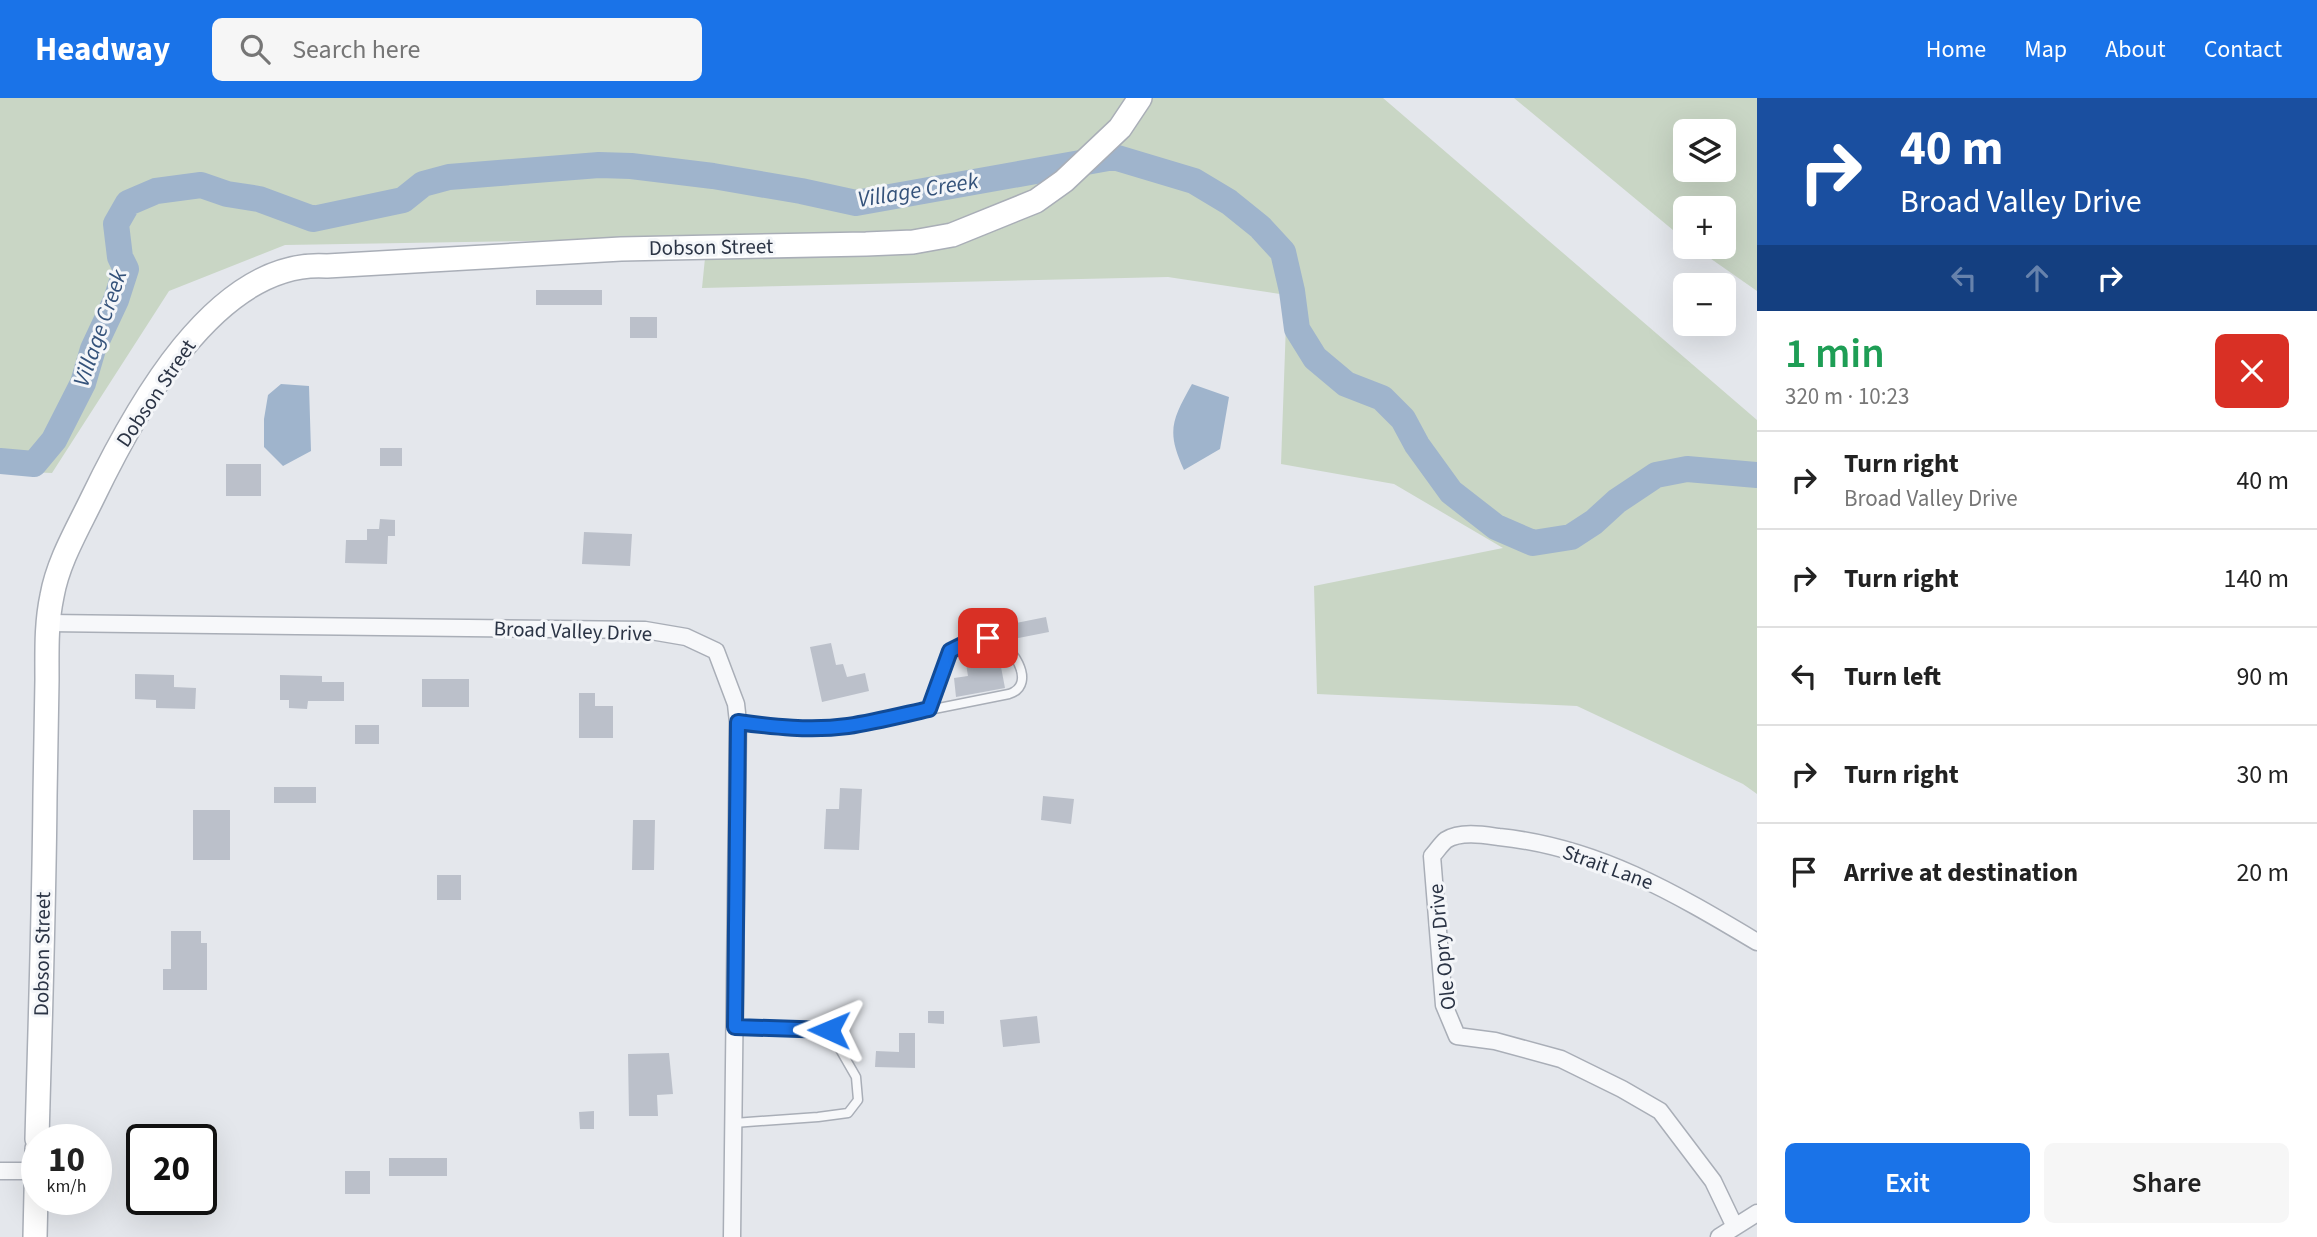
<!DOCTYPE html>
<html lang="en">
<head>
<meta charset="utf-8">
<style>
	:root { --surface:#fff; --page:#f6f6f6; --text:#222; --muted:#767676; --line:#e0e0e0; --accent:#1a73e8 }
	body { margin:0; font-family:"Source Sans 3",sans-serif; background:var(--page); color:var(--text); height:100vh; display:flex; flex-direction:column; font-size:26px; white-space:nowrap }
	* { box-sizing:border-box; margin:0 }
	p { font-size:23px; color:var(--muted) }
	.icon { flex:none; width:38px; height:38px; fill:none; stroke:currentColor; stroke-width:2; stroke-linecap:round; stroke-linejoin:round }
	.map { position:relative; flex:1; overflow:hidden }
	.drawer { display:flex; flex-direction:column; background:var(--surface); width:560px }
	.drawer>* { flex:none }
	.hud { background:#1a4fa0; color:#fff; overflow:hidden }
	.buttons { position:absolute; left:1673px; top:21px; display:grid; gap:14px }
	.buttons a { display:grid; place-items:center; width:63px; height:63px; border-radius:10px; background:var(--surface); box-shadow:0 7px 28px #0002; font-size:35px }
	.speed { position:absolute; left:21px; top:1026px; display:flex; gap:14px; font-size:35px; font-weight:700; text-align:center }
	.speed>* { display:grid; place-content:center; width:91px; height:91px; border-radius:50%; background:var(--surface); box-shadow:0 7px 28px #0002; line-height:1 }
	.speed small { font-size:18px; font-weight:400 }
	.speed .limit { border:4px solid #111; border-radius:10px; background:#fff; color:#111 }
	.pin { position:absolute; display:grid; place-items:center; width:60px; height:60px; color:#fff; margin:-30px; border-radius:14px; box-shadow:0 4px 10px #0006 }
	.me { position:absolute; width:77px; margin:-38px; rotate:271deg; stroke-linejoin:round; filter:drop-shadow(0 0 5px #0008) }
	.turn { display:flex; align-items:center; gap:24px; height:147px; padding:0 28px; font-size:32px }
	.turn .icon { width:91px; height:91px; stroke-width:2.5 }
	.turn b { display:block; font-size:49px; line-height:60px }
	.lanes { display:flex; align-items:center; height:66px; padding:0 28px; background:#0003; justify-content:center; gap:35px; direction:ltr }
	.lanes .off { opacity:.35 }
	.round { display:grid; place-items:center; flex:none; width:74px; height:74px; border-radius:10px; background:var(--page) }
	.overview { display:flex; align-items:center; justify-content:space-between; height:119px; padding:0 28px }
	h1 { font-size:42px; font-weight:600; line-height:52px; color:#1e9e55 }
	.cta { display:flex; gap:14px; margin-top:auto; padding:14px 28px }
	.cta a { flex:1; height:80px; border-radius:10px; background:var(--accent); color:#fff; font-size:28px; font-weight:600; line-height:80px; text-align:center }
	.cta a+a { background:var(--page); color:var(--text) }
	ul { padding:0; list-style:none }
	li { display:flex; align-items:center; gap:21px; height:98px; padding:0 28px; border-top:2px solid var(--line) }
	li div { flex:1 }
	li b { display:block; font-size:26px }
	li em { font-style:normal }
	header { display:flex; align-items:center; gap:42px; box-sizing:border-box; height:98px; padding:0 35px; background:var(--accent); color:#fff }
	header strong { font-size:33px }
	nav { display:flex; gap:38px; margin-inline-start:auto; font-size:24px }
	.search { width:490px; height:63px; background:var(--page); display:flex; align-items:center; gap:18px; box-sizing:border-box; padding:0 24px; border-radius:10px; color:var(--muted); font-size:26px }
	main { display:flex; flex:1; min-height:0 }
	.map>svg:first-child { display:block }
	.green { fill:#c9d6c5; fill-rule:evenodd }
	.water { fill:#9fb4cc }
	.lines { fill:none; stroke-linecap:round; stroke-linejoin:round }
	.river { stroke:#9fb4cc; stroke-width:26 }
	.building { fill:#bbc0ca }
	.lane-casing { stroke:#a9aeb7; stroke-width:11 }
	.street-casing { stroke:#a9aeb7; stroke-width:19 }
	.secondary-casing { stroke:#a9aeb7; stroke-width:26 }
	.lane { stroke:#f7f8fa; stroke-width:8 }
	.street { stroke:#f7f8fa; stroke-width:16 }
	.secondary { stroke:#fff; stroke-width:23 }
	.route-casing { stroke:#114b97; stroke-width:18 }
	.route { stroke:#1a73e8; stroke-width:12 }
	.labels { text-anchor:middle; dominant-baseline:central; stroke-width:6; stroke-linejoin:round; paint-order:stroke }
	.street-label { font-size:21px; fill:#2b3445; stroke:#f4f6f9 }
	.water-label { font-size:23px; font-style:italic; fill:#34527a; stroke:#f4f6f9 }
</style>
</head>
<body>
<header>
<strong>Headway</strong>
<div class="search"><svg class="icon" aria-label="search" viewBox="0 0 24 24"><circle cx="10" cy="10" r="6"/><path d="M15 15l6 6"/></svg>Search here</div>
<nav><a>Home</a><a>Map</a><a>About</a><a>Contact</a></nav>
</header>
<main>
<div class="map">
<svg width="1757" height="1139" viewBox="0 0 1757 1139">
	<rect width="100%" height="100%" fill="#e4e7ec"/>
	<path class="green" d="M0,0H1383L1757,322V696L1743,686L1577,608L1317,596L1314,488L1503,450L1394,386L1281,366L1287,197L1168,179L702,190L707,140L285,147L169,193L52,375L0,373Z
		M1514,0H1757V193L1694,149H1724V110H1685V142ZM1685,33H1724V72H1685Z"/>
	<path class="water" d="M281,286L309,288L311,353L283,368L264,349V321L268,297Z
		M1192,286L1229,299L1220,351L1184,372C1166,333 1172,322 1192,286Z"/>
	<g class="lines">
		<path class="river" d="M0,363L34,366L54,342L83,285L93,251L116,202L126,171L120,159L116,126L128,105L156,93L201,87L227,96L259,101L313,121L403,102L423,86L449,79L599,67L631,68L713,78L801,93L856,105L1114,59L1194,83L1229,104L1260,129L1283,154L1292,193L1297,231L1315,260L1346,286L1382,300L1403,321L1417,347L1451,394L1496,429L1533,445L1571,439L1594,424L1617,403L1656,377L1687,371L1757,377"/>
	</g>
	<path class="building" d="M536,192H602V207H536Z
		M630,219H657V240H630Z
		M380,350H402V368H380Z
		M226,366H261V398H226Z
		M380,421L395,422V438H388L387,466L345,465L346,442H367V431H379Z
		M584,434L632,436L630,468L582,466Z
		M1046,519L1049,534L1014,541L1011,526Z
		M831,545L836,567L843,566L847,579L865,575L869,593L822,604L810,549Z
		M990,547L993,548L996,570L1001,569L1005,590L956,599L954,580L968,578L964,553Z
		M135,576L174,577V589L196,590L195,611L156,610V602L135,601Z
		M280,577L322,578V584H344V603H308L307,611L289,610V602H280Z
		M422,581H469V609H422Z
		M579,595H595V608H613V640H579Z
		M355,627H379V646H355Z
		M274,689H316V705H274Z
		M840,690L862,691L859,752L824,751L826,711H839Z
		M1043,698L1074,701L1071,726L1041,722Z
		M193,712H230V762H193Z
		M633,722H655L654,772H632Z
		M437,777H461V802H437Z
		M171,833H201V845H207V892H163V871H171Z
		M928,913H944V926L928,925Z
		M1037,918L1040,945L1003,949L1000,922Z
		M899,935H915V970L875,969L876,953L899,954Z
		M669,955L673,996L657,997L658,1018H629L628,956Z
		M594,1013V1031H580L579,1014Z
		M389,1060H447V1078H389Z
		M345,1073H370V1096H345Z"/>
	<g class="lines">
		<g class="lane-casing">
			<path id="lane" d="M738,624L772,629L814,631L849,628L1009,596C1039,587 1011,542 988,540C976,539 961,548 950,553L929,612
				M734,1025L818,1019L848,1015L858,1002L856,979L829,932L735,929"/>
		</g>
		<g class="street-casing">
			<path id="street" d="M48,525L645,532L686,539L716,553L736,606L738,624L732,1139
				M0,1073H36
				M1735,1129L1713,1083L1660,1013L1622,991L1561,961L1495,943L1457,938L1444,907L1432,758C1436,754 1441,746 1446,742C1461,733 1484,737 1499,739C1597,749 1675,795 1757,844
				M1719,1139L1757,1115"/>
		</g>
		<g class="secondary-casing">
			<path id="secondary" d="M37,1041C40,927 44,813 45,698C46,659 46,621 47,582C47,553 46,526 52,498C58,464 77,432 92,401C133,316 215,160 327,168L621,151L866,146L913,144L952,137L1036,103L1064,83L1120,30L1140,0
				M35,1139L37,1051"/>
		</g>
		<use href="#lane" class="lane"/>
		<use href="#street" class="street"/>
		<use href="#secondary" class="secondary"/>
	</g>
	<g class="lines">
		<g class="route-casing">
			<path id="route" d="M829,932L735,929L738,624C774,629 811,633 848,628C875,624 902,617 929,611L950,553L966,545L988,540"/>
		</g>
		<use href="#route" class="route"/>
	</g>
	<g class="labels">
		<g class="street-label">
			<text transform="translate(711 149) rotate(-1)">Dobson Street</text>
			<text transform="translate(156 295) rotate(-56)">Dobson Street</text>
			<text transform="translate(573 533) rotate(2)">Broad Valley Drive</text>
			<text transform="translate(1608 769) rotate(20)">Strait Lane</text>
			<text transform="translate(1442 849) rotate(-96)">Ole Opry Drive</text>
			<text transform="translate(42 856) rotate(-89)">Dobson Street</text>
		</g>
		<g class="water-label">
			<text transform="translate(918 92) rotate(-9)">Village Creek</text>
			<text transform="translate(100 230) rotate(-71)">Village Creek</text>
		</g>
	</g>
</svg>
<div class="buttons">
<a><svg class="icon" aria-label="layers" viewBox="0 0 24 24"><path d="M12 4l9 5-9 5-9-5zM3 14l9 5 9-5"/></svg></a>
<a>+</a>
<a>−</a>
</div>
<div class="speed"><div>10<small>km/h</small></div><div class="limit">20</div></div>
<div class="pin" style="left:988px;top:540px;background:#d93025"><svg class="icon" aria-label="arrive" viewBox="0 0 24 24"><path d="M6 21V4h12l-3 4 3 4H6"/></svg></div>
<svg class="me" style="left:829px;top:932px" viewBox="-20 -20 40 40"><path d="M0-17L14 15 0 8-14 15z" fill="#1a73e8" stroke="#fff" stroke-width="4"/></svg>
</div>
<section class="drawer">
<div class="hud">
<div class="turn"><svg class="icon" aria-label="right" viewBox="0 0 24 24"><path d="M7 20v-9h11M14 6l5 5-5 5"/></svg><div><b>40 m</b>Broad Valley Drive</div></div>
<div class="lanes"><svg class="icon off" aria-label="left" viewBox="0 0 24 24"><path d="M17 20v-9H6M10 6l-5 5 5 5"/></svg><svg class="icon off" aria-label="ahead" viewBox="0 0 24 24"><path d="M12 20V5M6 11l6-6 6 6"/></svg><svg class="icon" aria-label="right" viewBox="0 0 24 24"><path d="M7 20v-9h11M14 6l5 5-5 5"/></svg></div>
</div>
<div class="overview"><div><h1>1 min</h1><p>320 m · 10:23</p></div><a class="round" style="background:#d93025;color:#fff"><svg class="icon" aria-label="close" viewBox="0 0 24 24"><path d="M6 6l12 12M18 6L6 18"/></svg></a></div>
<ul>
<li><svg class="icon" aria-label="right" viewBox="0 0 24 24"><path d="M7 20v-9h11M14 6l5 5-5 5"/></svg><div><b>Turn right</b><p>Broad Valley Drive</p></div><em>40 m</em></li>
<li><svg class="icon" aria-label="right" viewBox="0 0 24 24"><path d="M7 20v-9h11M14 6l5 5-5 5"/></svg><div><b>Turn right</b></div><em>140 m</em></li>
<li><svg class="icon" aria-label="left" viewBox="0 0 24 24"><path d="M17 20v-9H6M10 6l-5 5 5 5"/></svg><div><b>Turn left</b></div><em>90 m</em></li>
<li><svg class="icon" aria-label="right" viewBox="0 0 24 24"><path d="M7 20v-9h11M14 6l5 5-5 5"/></svg><div><b>Turn right</b></div><em>30 m</em></li>
<li><svg class="icon" aria-label="arrive" viewBox="0 0 24 24"><path d="M6 21V4h12l-3 4 3 4H6"/></svg><div><b>Arrive at destination</b></div><em>20 m</em></li>
</ul>
<div class="cta"><a>Exit</a><a>Share</a></div>
</section>
</main>
</body>
</html>
